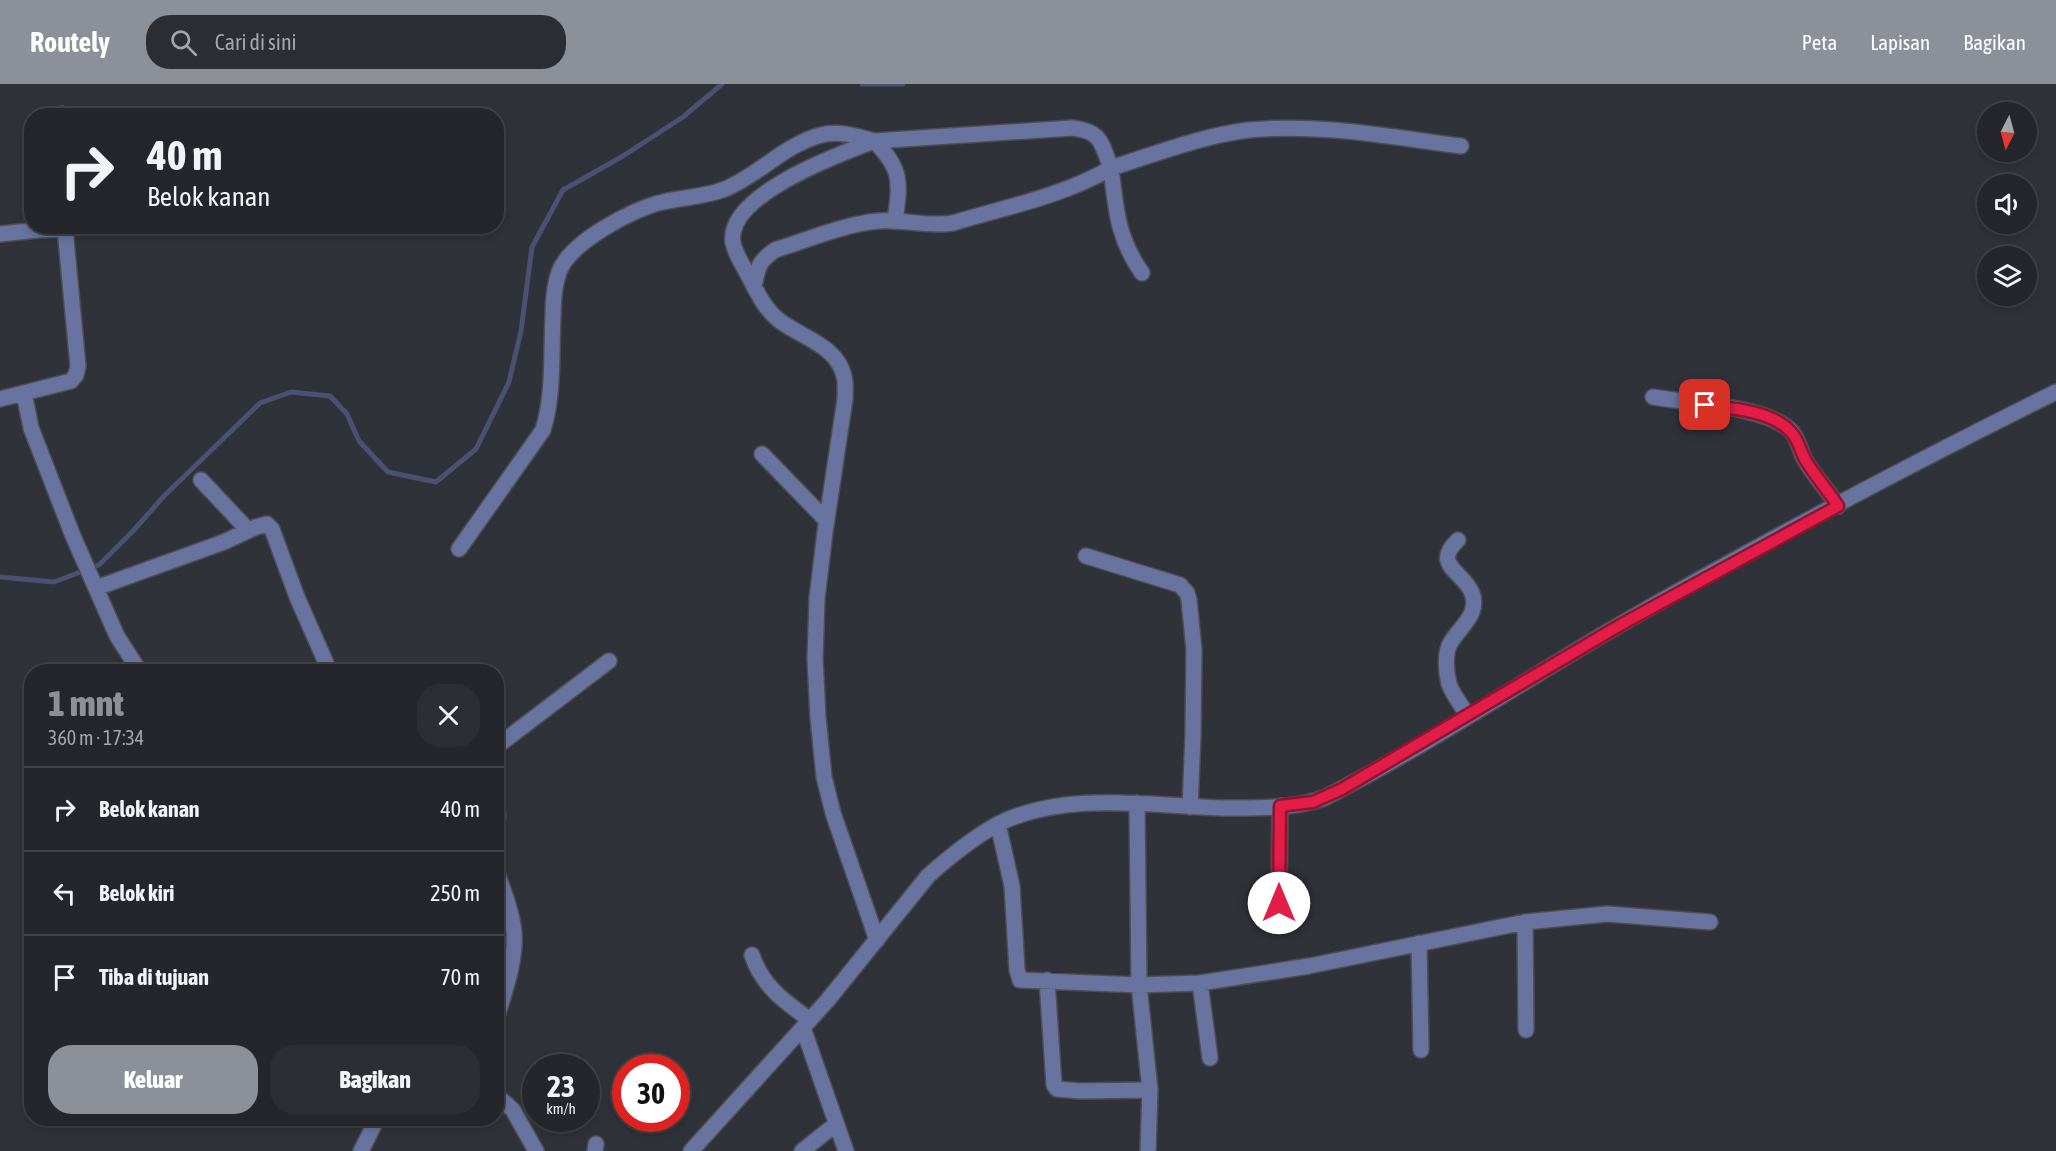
<!DOCTYPE html>
<html lang="id">
<head>
<meta charset="utf-8">
<style>
	:root { --surface:#24262b; --page:#2c2e33; --text:#f1f3f6; --muted:#a3a5a9; --line:#414347; --accent:#8c9099 }
	body { margin:0; font-family:"Asap Condensed",sans-serif; background:var(--page); color:var(--text); height:100vh; display:flex; flex-direction:column; font-size:22px; white-space:nowrap }
	* { box-sizing:border-box; margin:0 }
	p { font-size:20px; color:var(--muted) }
	.icon { flex:none; width:33px; height:33px; fill:none; stroke:currentColor; stroke-width:2; stroke-linecap:round; stroke-linejoin:round }
	.map { position:relative; flex:1; overflow:hidden }
	.panel { position:absolute; left:24px; top:580px; width:480px; height:462px; display:flex; flex-direction:column; background:var(--surface); border-radius:24px; box-shadow:0 3px 9px #0003,0 0 0 2px var(--line) }
	.panel>* { flex:none }
	.banner { position:absolute; left:24px; top:24px; width:480px; height:126px; border-radius:24px; box-shadow:0 3px 9px #0003,0 0 0 2px var(--line); background:#24262b; color:var(--text); overflow:hidden }
	.needle { width:39px; rotate:186deg }
	.tools { position:absolute; left:1977px; top:18px; display:grid; gap:12px }
	.tools a { display:grid; place-items:center; width:60px; height:60px; border-radius:50%; background:var(--surface); box-shadow:0 3px 9px #0003,0 0 0 2px var(--line); font-size:30px }
	.speed { position:absolute; left:522px; top:970px; display:flex; gap:12px; font-size:30px; font-weight:700; text-align:center }
	.speed>* { display:grid; place-content:center; width:78px; height:78px; border-radius:50%; background:var(--surface); box-shadow:0 3px 9px #0003,0 0 0 2px var(--line); line-height:1 }
	.speed small { font-size:15px; font-weight:400 }
	.speed .limit { border:9px solid #d22; background:#fff; color:#111 }
	.pin { position:absolute; display:grid; place-items:center; width:51px; height:51px; color:#fff; margin:-26px; border-radius:12px; box-shadow:0 3px 9px #0006 }
	.me { position:absolute; width:66px; margin:-33px; rotate:0deg; stroke-linejoin:round; filter:drop-shadow(0 0 4px #0008) }
	.turn { display:flex; align-items:center; gap:21px; height:126px; padding:0 24px; font-size:27px }
	.turn .icon { width:78px; height:78px; stroke-width:2.5 }
	.turn b { display:block; font-size:42px; line-height:51px }
	.round { display:grid; place-items:center; flex:none; width:63px; height:63px; border-radius:24px; background:var(--page) }
	.headline { display:flex; align-items:center; justify-content:space-between; height:102px; padding:0 24px }
	h1 { font-size:36px; font-weight:800; line-height:45px; color:var(--accent) }
	.button { display:flex; gap:12px; margin-top:auto; padding:12px 24px }
	.button a { flex:1; height:69px; border-radius:24px; background:var(--accent); color:#fff; font-size:24px; font-weight:800; line-height:69px; text-align:center }
	.button a+a { background:var(--page); color:var(--text) }
	ul { padding:0; list-style:none }
	li { display:flex; align-items:center; gap:18px; height:84px; padding:0 24px; border-top:2px solid var(--line) }
	li div { flex:1 }
	li b { display:block; font-size:22px }
	li em { font-style:normal }
	header { display:flex; align-items:center; gap:36px; box-sizing:border-box; height:84px; padding:0 30px; background:var(--accent); color:#fff }
	header strong { font-size:28px }
	nav { display:flex; gap:33px; margin-inline-start:auto; font-size:21px }
	.search { width:420px; height:54px; background:var(--page); display:flex; align-items:center; gap:15px; box-sizing:border-box; padding:0 21px; border-radius:24px; color:var(--muted); font-size:22px }
	.map>svg:first-child { display:block }
	.lines { fill:none; stroke-linecap:round; stroke-linejoin:round }
	.stream { stroke:#4c5074; stroke-width:5 }
	.minor-casing { stroke:#4c4e54; stroke-width:18 }
	.minor { stroke:#68749f; stroke-width:15 }
	.route-casing { stroke:#92132f; stroke-width:15 }
	.route { stroke:#e11d48; stroke-width:10 }
</style>
</head>
<body>
<header>
<strong>Routely</strong>
<div class="search"><svg class="icon" aria-label="search" viewBox="0 0 24 24"><circle cx="10" cy="10" r="6"/><path d="M15 15l6 6"/></svg>Cari di sini</div>
<nav><a>Peta</a><a>Lapisan</a><a>Bagikan</a></nav>
</header>
<div class="map">
<svg width="2056" height="1067" viewBox="0 0 2056 1067">
	<rect width="100%" height="100%" fill="#303239"/>
	<g class="lines">
		<path class="stream" d="M862,0H903
			M0,493L54,498L99,481L133,447L164,412L260,319L291,308L330,312L347,330L359,357L388,388L436,398L476,365L509,298L521,247L532,163L563,106L623,72L683,33L722,0"/>
		<g class="minor-casing">
			<path id="minor" d="M62,30V32
				M874,57C903,85 900,100 895,137
				M0,150L38,146L65,145L78,282L76,291L71,297L0,315
				M1142,189C1117,153 1116,125 1111,84C1155,70 1205,51 1249,46C1320,39 1391,53 1461,62
				M754,203C758,183 758,178 775,166C807,156 845,140 878,137C903,135 928,143 953,139C1006,123 1063,112 1111,84C1101,59 1102,47 1072,44L874,57
				M24,309L31,344L73,452L117,552L140,588
				M1653,313C1688,319 1767,322 1791,347C1799,356 1800,367 1805,376C1814,392 1828,406 1838,422
				M762,370L826,436
				M201,396L248,446
				M1458,456C1431,481 1464,488 1472,509C1480,530 1460,543 1451,558C1444,569 1446,588 1449,600C1453,611 1462,622 1468,632
				M459,465L543,346C554,311 551,270 553,233C553,218 554,202 559,188C570,158 634,124 663,118C684,113 705,113 725,105C759,91 784,61 821,51C838,46 857,52 874,57C840,70 725,111 733,159C735,169 742,180 747,189C756,206 764,225 780,237C803,254 837,262 844,292C846,299 845,308 845,315L825,448L817,514L815,575L818,633L824,693L833,729L877,856
				M1086,472L1180,501L1187,509L1189,516L1194,566L1193,651L1190,723
				M96,504L224,458L256,443L267,440L272,445L297,513L330,588
				M496,663L609,577
				M496,717L498,731L496,741
				M1137,719L1139,901L1150,1006L1148,1067
				M998,740L1012,802L1017,886L1020,896L1139,901L1200,899L1309,882L1525,838L1607,830L1710,838
				M496,786C503,806 512,827 514,849C516,877 504,909 496,936
				M1279,820L1280,722
				M1525,838L1526,946
				M1419,859L1421,966
				M752,871C762,902 785,918 810,936
				M1047,896L1054,1001L1057,1005L1080,1007L1150,1006
				M1200,899L1210,974
				M803,944L846,1067
				M496,1011L513,1026L536,1067
				M361,1067L377,1035
				M595,1067L596,1060
				M691,1067L827,917L928,792C949,773 973,754 998,740C1065,706 1153,722 1225,724C1257,724 1294,725 1324,714C1426,662 1522,598 1621,540C1763,458 1909,381 2056,308
				M802,1067L836,1040"/>
		</g>
		<use href="#minor" class="minor"/>
	</g>
	<g class="lines">
		<g class="route-casing">
			<path id="route" d="M1279,819L1280,722L1313,718L1342,705L1622,540L1838,422C1828,406 1815,392 1806,377C1800,367 1799,356 1791,348C1773,327 1731,324 1705,321"/>
		</g>
		<use href="#route" class="route"/>
	</g>
</svg>
<div class="tools">
<a><svg class="needle" viewBox="-14 -14 28 28"><path d="M0-13l5 13h-10z" fill="#e53935"/><path d="M0 13l5-13h-10z" fill="#a3a5a9"/></svg></a>
<a><svg class="icon" aria-label="sound" viewBox="0 0 24 24"><path d="M4 9h4l5-4v14l-5-4H4zM17 9q2 3 0 6"/></svg></a>
<a><svg class="icon" aria-label="layers" viewBox="0 0 24 24"><path d="M12 4l9 5-9 5-9-5zM3 14l9 5 9-5"/></svg></a>
</div>
<div class="speed"><div>23<small>km/h</small></div><div class="limit">30</div></div>
<div class="pin" style="left:1705px;top:321px;background:#d93025"><svg class="icon" aria-label="arrive" viewBox="0 0 24 24"><path d="M6 21V4h12l-3 4 3 4H6"/></svg></div>
<svg class="me" style="left:1279px;top:819px" viewBox="-20 -20 40 40"><circle r="19" fill="#fff"/><path d="M0-13L10 11 0 6-10 11z" fill="#e11d48"/></svg>
<div class="banner">
<div class="turn"><svg class="icon" aria-label="right" viewBox="0 0 24 24"><path d="M7 20v-9h11M14 6l5 5-5 5"/></svg><div><b>40 m</b>Belok kanan</div></div>
</div>
<section class="panel">
<div class="headline"><div><h1>1 mnt</h1><p>360 m · 17:34</p></div><a class="round"><svg class="icon" aria-label="close" viewBox="0 0 24 24"><path d="M6 6l12 12M18 6L6 18"/></svg></a></div>
<ul>
<li><svg class="icon" aria-label="right" viewBox="0 0 24 24"><path d="M7 20v-9h11M14 6l5 5-5 5"/></svg><div><b>Belok kanan</b></div><em>40 m</em></li>
<li><svg class="icon" aria-label="left" viewBox="0 0 24 24"><path d="M17 20v-9H6M10 6l-5 5 5 5"/></svg><div><b>Belok kiri</b></div><em>250 m</em></li>
<li><svg class="icon" aria-label="arrive" viewBox="0 0 24 24"><path d="M6 21V4h12l-3 4 3 4H6"/></svg><div><b>Tiba di tujuan</b></div><em>70 m</em></li>
</ul>
<div class="button"><a>Keluar</a><a>Bagikan</a></div>
</section>
</div>
</body>
</html>
